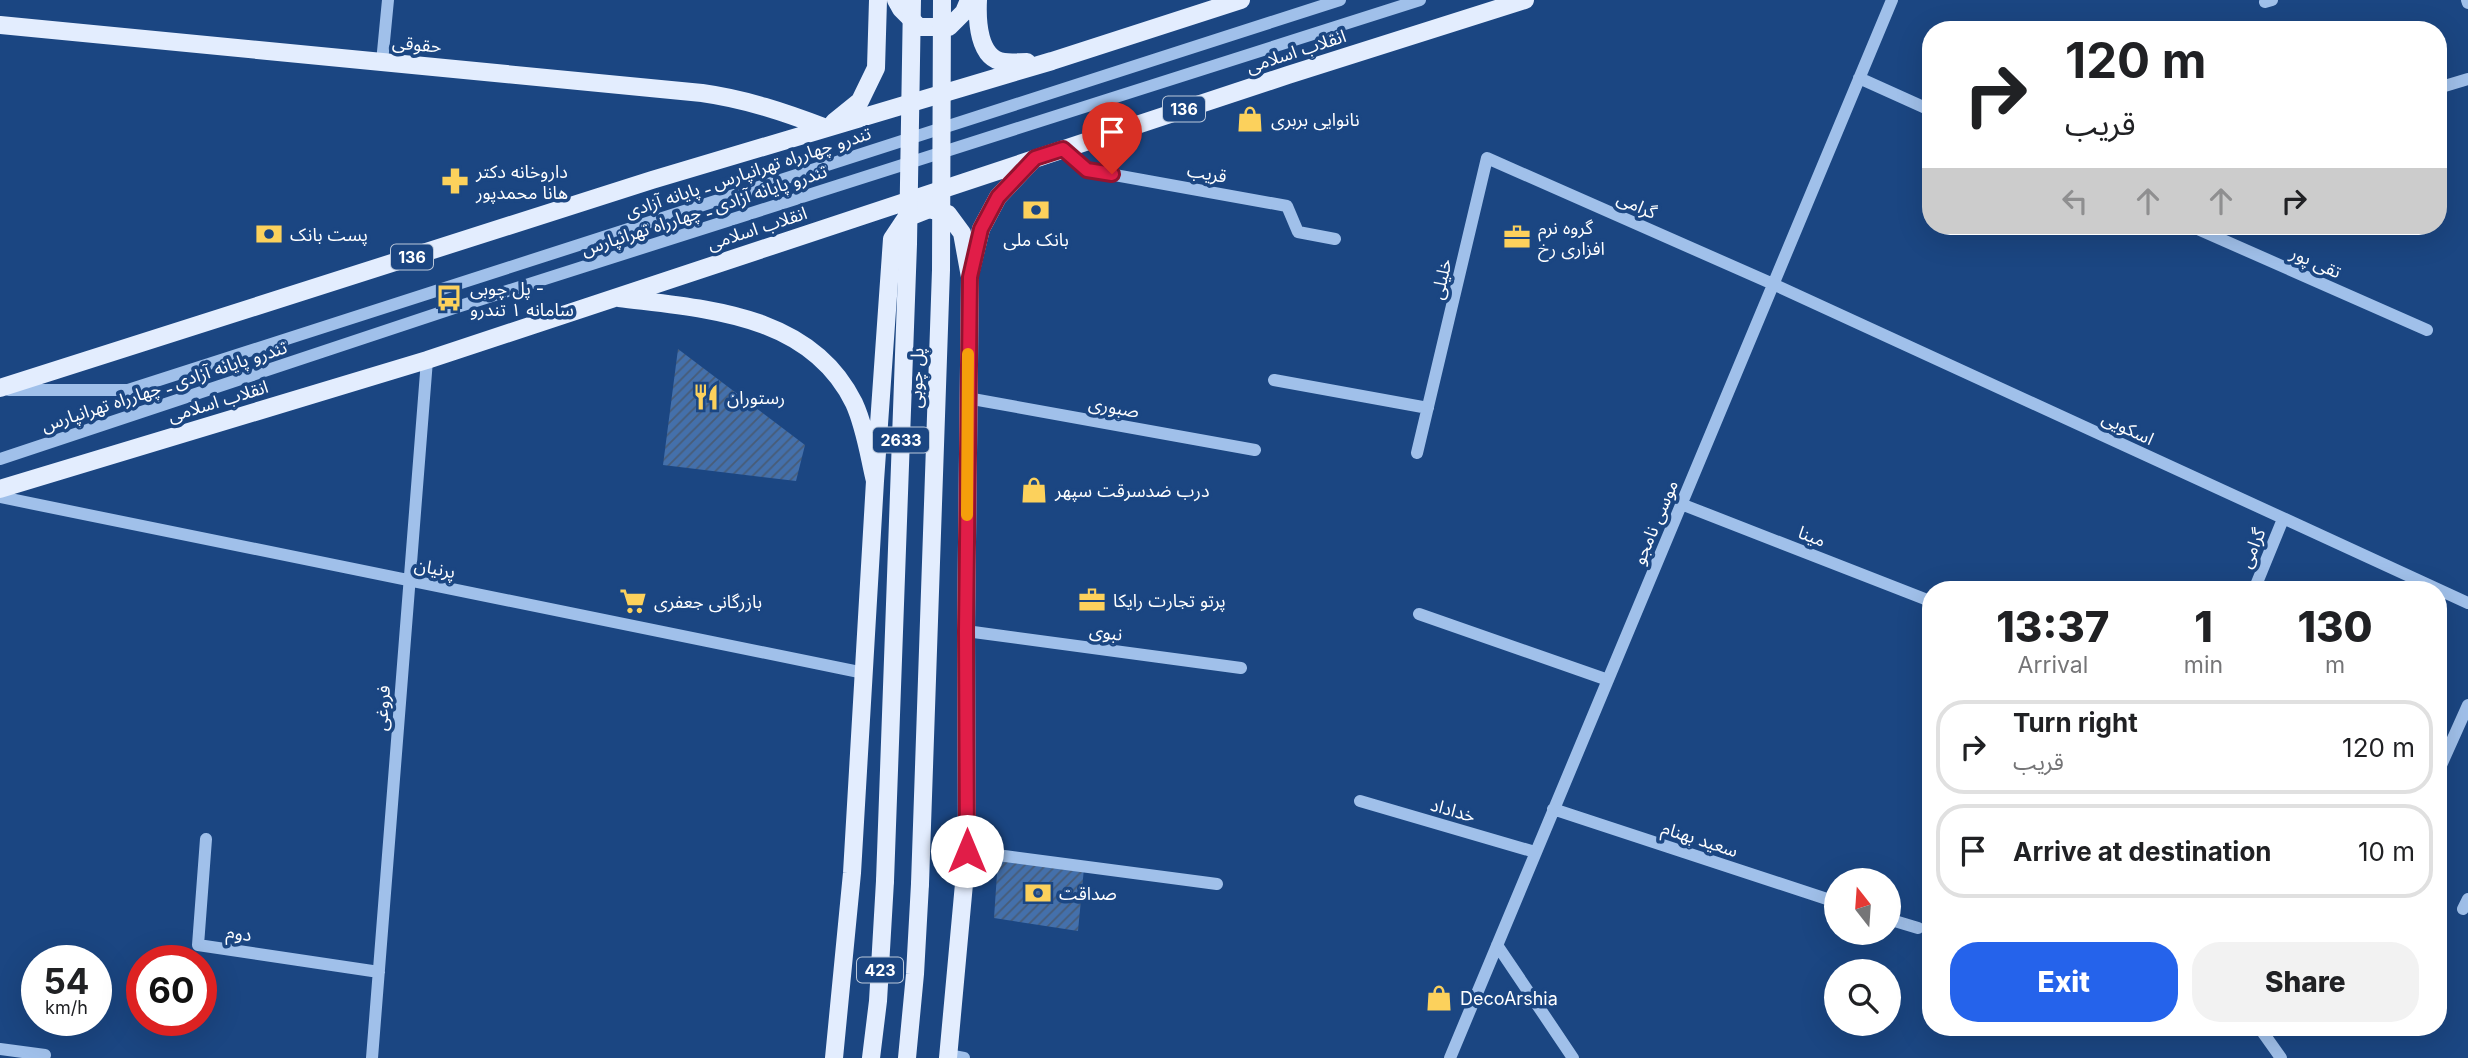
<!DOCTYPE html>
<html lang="en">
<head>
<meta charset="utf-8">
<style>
	:root { --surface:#fff; --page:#f2f2f2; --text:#202124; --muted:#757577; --line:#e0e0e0; --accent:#2563eb }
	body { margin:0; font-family:Inter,"Noto Sans Arabic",sans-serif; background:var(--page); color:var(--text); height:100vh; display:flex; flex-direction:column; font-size:26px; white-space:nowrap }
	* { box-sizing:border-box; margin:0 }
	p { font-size:23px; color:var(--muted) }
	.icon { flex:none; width:38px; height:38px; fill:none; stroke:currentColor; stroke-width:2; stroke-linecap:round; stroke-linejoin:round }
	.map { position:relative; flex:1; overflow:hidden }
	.panel { position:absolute; left:1922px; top:581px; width:525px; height:455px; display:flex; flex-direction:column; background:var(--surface); border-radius:28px; box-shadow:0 7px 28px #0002 }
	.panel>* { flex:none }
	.hud { position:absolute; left:1922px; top:21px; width:525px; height:214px; border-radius:28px; box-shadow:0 7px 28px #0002; background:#fff; color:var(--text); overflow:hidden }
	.needle { width:46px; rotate:343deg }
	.fabs { position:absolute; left:1824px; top:868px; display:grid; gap:14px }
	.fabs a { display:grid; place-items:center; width:77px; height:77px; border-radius:50%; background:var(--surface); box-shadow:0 7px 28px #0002; font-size:35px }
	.speed { position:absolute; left:21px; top:945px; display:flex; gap:14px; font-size:35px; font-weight:700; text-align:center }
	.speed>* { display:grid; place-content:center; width:91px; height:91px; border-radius:50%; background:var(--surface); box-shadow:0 7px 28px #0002; line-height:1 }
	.speed small { font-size:18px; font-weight:400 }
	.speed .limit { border:10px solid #d22; background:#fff; color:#111 }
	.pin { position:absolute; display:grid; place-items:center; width:60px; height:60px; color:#fff; margin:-72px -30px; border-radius:50% 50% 50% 0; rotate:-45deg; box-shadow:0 0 7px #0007 }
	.pin .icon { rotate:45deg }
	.me { position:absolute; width:77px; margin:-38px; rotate:0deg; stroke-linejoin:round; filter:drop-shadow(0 0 5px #0008) }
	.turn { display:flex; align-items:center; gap:24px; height:147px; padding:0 28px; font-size:32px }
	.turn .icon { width:91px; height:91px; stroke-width:2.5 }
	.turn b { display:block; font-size:49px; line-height:60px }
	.lanes { display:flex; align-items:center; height:66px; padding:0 28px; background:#0003; justify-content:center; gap:35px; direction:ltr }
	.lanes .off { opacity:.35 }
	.eta { display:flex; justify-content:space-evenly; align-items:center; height:119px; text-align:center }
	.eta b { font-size:42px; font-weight:800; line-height:49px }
	.primary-button { display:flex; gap:14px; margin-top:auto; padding:14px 28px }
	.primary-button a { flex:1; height:80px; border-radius:28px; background:var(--accent); color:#fff; font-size:28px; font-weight:800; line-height:80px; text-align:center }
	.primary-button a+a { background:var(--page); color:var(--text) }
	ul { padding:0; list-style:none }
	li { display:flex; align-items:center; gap:21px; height:94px; margin:0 14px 10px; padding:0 14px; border:4px solid var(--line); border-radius:28px }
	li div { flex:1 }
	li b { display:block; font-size:26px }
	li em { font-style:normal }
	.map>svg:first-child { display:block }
	.building { fill:url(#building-hatch) }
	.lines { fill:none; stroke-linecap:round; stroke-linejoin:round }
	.minor { stroke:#a0c0ea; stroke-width:12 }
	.major { stroke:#e3edfe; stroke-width:18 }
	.major-bridge { stroke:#e3edfe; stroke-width:18 }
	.route-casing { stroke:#92132f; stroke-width:18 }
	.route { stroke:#e11d48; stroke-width:12 }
	.slow { stroke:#f59e0b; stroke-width:12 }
	.labels { text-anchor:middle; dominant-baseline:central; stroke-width:7; stroke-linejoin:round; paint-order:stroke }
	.shield { fill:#1b4682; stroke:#bbc8da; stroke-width:2 }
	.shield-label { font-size:16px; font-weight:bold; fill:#fff }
	.street-label { font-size:18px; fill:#fff; stroke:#1b4682 }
	.poi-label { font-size:18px; fill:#fff; stroke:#1b4682; text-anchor:start }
</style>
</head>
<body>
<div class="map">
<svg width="2468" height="1058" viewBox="0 0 2468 1058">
	<defs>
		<pattern id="building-hatch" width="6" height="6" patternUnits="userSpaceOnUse" patternTransform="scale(1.75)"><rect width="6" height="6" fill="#4470ab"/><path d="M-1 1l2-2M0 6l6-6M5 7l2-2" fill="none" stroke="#485c77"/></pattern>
	</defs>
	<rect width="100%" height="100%" fill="#1b4682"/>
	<path class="building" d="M678,349L805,445L796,481L663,465Z
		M998,859L1084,868L1078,931L994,918Z"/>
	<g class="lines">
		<path class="minor" d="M2467,0L2468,3
			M2265,2L2272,0
			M382,62L388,0
			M1859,78L1930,110
			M2438,88L2468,79
			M1063,149L1087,170L1287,206L1298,232L1335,239
			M2191,226L2427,330
			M1274,380L1428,408
			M9,390H128L1340,0
			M967,398L1255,450
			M1417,453L1487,158L1773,284L2468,603
			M0,459L457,307L1420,0
			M0,497L864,673
			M1681,504L1930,601
			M2254,590L2283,519
			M1419,614L1608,680
			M966,631L1241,668
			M2438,772L2468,705
			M1360,801L1535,852
			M1553,809L1836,902
			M206,839L198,945L379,972
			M967,851L1217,884
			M2463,909L2468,899
			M1888,919L1918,928
			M1497,945L1573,1058
			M2259,1027L2281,1058
			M0,1049L45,1055
			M948,1055L964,1058
			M372,1058L427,360
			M1450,1058L1892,0"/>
		<path class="major" d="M896,0L901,9L919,27H949L964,12L969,0
			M978,0C977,20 978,59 1004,62C1012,63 1020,62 1027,62
			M0,25L702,93C745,99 784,112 826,128
			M834,122L860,101L876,68L878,0
			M971,270L981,229L998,197L1033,160
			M619,298C705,309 810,313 854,403C865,427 869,456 875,481L852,873L834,1058
			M0,388L652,180L1052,61L1241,0
			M875,481L892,239L906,218L929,209L948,214L962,233L970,277L966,631L967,851L948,1058
			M0,489L427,360L1288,75L1525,0
			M871,1058L878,1001L885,881
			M907,1058L915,974L920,884"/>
		<path class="major-bridge" d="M885,881L908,244L912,0
			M920,884L941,270L942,0"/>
	</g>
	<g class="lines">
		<g class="route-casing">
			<path id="route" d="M967,851L966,631L970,277L981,229L998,197L1035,158L1063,149L1087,170L1112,174"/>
		</g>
		<use href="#route" class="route"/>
		<path class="slow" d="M967,515L968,354"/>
	</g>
	<defs>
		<g id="shop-bare" transform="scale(2.1)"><path d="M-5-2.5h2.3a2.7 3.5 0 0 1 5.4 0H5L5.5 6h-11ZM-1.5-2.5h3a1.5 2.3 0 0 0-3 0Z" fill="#fcd15c" stroke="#1b4682" stroke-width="2.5" paint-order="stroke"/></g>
		<g id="pharmacy-bare" transform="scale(2.1)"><path d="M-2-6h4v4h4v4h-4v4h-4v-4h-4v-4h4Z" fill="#fcd15c" stroke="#1b4682" stroke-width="2.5" paint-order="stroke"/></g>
		<g id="bank-bare" transform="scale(2.1)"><path d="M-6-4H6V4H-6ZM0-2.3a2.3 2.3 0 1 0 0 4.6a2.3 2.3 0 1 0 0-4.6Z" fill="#fcd15c" stroke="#1b4682" stroke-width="2.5" paint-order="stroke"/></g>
		<g id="office-bare" transform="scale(2.1)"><path d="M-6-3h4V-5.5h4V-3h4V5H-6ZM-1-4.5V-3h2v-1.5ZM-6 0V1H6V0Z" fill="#fcd15c" stroke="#1b4682" stroke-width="2.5" paint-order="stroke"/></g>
		<g id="bus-bare" transform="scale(2.1)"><path d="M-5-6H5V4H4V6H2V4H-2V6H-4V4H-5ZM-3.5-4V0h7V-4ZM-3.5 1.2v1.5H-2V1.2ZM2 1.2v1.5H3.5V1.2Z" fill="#fcd15c" stroke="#1b4682" stroke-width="2.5" paint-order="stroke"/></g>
		<g id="restaurant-bare" transform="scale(2.1)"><path d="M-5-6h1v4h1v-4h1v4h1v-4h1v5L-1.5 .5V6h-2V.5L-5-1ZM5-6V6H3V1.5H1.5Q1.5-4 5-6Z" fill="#fcd15c" stroke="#1b4682" stroke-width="2.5" paint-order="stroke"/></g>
		<g id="supermarket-bare" transform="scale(2.1)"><path d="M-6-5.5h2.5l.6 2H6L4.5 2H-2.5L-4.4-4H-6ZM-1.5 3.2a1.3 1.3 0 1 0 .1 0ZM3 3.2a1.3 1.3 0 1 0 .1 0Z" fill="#fcd15c" stroke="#1b4682" stroke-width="2.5" paint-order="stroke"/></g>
	</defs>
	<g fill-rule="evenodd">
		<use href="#shop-bare" x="1250" y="119"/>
		<use href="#pharmacy-bare" x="455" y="181"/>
		<use href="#bank-bare" x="1036" y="210"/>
		<use href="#bank-bare" x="269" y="234"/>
		<use href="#office-bare" x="1517" y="237"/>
		<use href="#bus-bare" x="449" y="298"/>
		<use href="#restaurant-bare" x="706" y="397"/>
		<use href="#shop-bare" x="1034" y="490"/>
		<use href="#office-bare" x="1092" y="600"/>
		<use href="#supermarket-bare" x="633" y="601"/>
		<use href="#bank-bare" x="1038" y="893"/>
		<use href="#shop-bare" x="1439" y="998"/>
	</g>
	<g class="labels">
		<g class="shield">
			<rect x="1163" y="96.5" width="42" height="25" rx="5"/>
			<rect x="391" y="244.5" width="42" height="25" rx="5"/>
			<rect x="873" y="427.5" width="56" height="25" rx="5"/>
			<rect x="857" y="957.5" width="46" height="25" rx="5"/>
		</g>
		<g class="shield-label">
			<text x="1184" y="109">136</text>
			<text x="412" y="257">136</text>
			<text x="901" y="440">2633</text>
			<text x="880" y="970">423</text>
		</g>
		<g class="street-label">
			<text transform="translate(417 44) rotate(5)">حقوقی</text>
			<text transform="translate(1296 51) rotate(-18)">انقلاب اسلامی</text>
			<text transform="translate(748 172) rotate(-18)">تندرو چهارراه تهرانپارس ـ پایانه آزادی</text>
			<text transform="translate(1207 173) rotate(10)">قریب</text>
			<text transform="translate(1637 205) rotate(24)">گرامی</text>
			<text transform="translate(704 210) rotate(-18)">تندرو پایانه آزادی ـ چهارراه تهرانپارس</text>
			<text transform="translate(757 228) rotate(-18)">انقلاب اسلامی</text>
			<text transform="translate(2316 262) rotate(24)">تقی پور</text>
			<text transform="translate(1441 279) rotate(-77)">خلیلی</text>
			<text transform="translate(916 378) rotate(-88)">پل چوبی</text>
			<text transform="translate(164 386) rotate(-18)">تندرو پایانه آزادی ـ چهارراه تهرانپارس</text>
			<text transform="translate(218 401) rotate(-17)">انقلاب اسلامی</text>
			<text transform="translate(1114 407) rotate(10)">صبوری</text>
			<text transform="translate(2128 428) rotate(25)">اسکویی</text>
			<text transform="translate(1655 522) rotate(-67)">موسی نامجو</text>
			<text transform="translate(1812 536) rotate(21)">مینا</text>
			<text transform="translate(2252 548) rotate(-68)">گرامی</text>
			<text transform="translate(435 568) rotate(11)">پرنیان</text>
			<text transform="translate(1106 632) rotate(8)">نبوی</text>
			<text transform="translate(382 708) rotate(-86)">فروغی</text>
			<text transform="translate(1453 810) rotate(16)">خداداد</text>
			<text transform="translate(1700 839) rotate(18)">سعید بهنام</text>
			<text transform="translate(239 933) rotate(8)">دوم</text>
		</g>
		<g class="poi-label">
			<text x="1271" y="119">نانوایی بربری</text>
			<text x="476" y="171">داروخانه دکتر<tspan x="476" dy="21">هانا محمدپور</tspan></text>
			<text x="1538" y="227">گروه نرم<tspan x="1538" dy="21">افزاری رخ</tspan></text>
			<text x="290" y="234">پست بانک</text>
			<text x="1036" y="239" text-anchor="middle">بانک ملی</text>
			<text x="470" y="288">پل چوبی -<tspan x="470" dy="21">سامانه ۱ تندرو</tspan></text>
			<text x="727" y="397">رستوران</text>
			<text x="1055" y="490">درب ضدسرقت سپهر</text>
			<text x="1113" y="600">پرتو تجارت رایکا</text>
			<text x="654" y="601">بازرگانی جعفری</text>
			<text x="1059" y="893">صداقت</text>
			<text x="1460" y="998">DecoArshia</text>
		</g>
	</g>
</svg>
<div class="fabs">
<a><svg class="needle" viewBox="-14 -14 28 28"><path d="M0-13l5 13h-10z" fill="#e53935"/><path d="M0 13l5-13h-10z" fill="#757577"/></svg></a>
<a><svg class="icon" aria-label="search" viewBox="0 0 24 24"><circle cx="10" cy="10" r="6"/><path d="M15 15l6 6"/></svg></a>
</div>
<div class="speed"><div>54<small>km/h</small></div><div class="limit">60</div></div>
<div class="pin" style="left:1112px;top:174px;background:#d93025"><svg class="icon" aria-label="arrive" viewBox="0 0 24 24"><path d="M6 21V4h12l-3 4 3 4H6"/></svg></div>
<svg class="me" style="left:967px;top:851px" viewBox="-20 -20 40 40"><circle r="19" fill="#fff"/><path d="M0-13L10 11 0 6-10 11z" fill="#e11d48"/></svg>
<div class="hud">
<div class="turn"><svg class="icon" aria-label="right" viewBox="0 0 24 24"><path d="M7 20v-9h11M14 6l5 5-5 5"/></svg><div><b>120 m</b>قریب</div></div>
<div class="lanes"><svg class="icon off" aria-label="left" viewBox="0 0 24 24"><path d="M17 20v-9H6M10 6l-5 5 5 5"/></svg><svg class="icon off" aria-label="ahead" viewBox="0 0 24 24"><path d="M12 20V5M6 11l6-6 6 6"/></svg><svg class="icon off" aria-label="ahead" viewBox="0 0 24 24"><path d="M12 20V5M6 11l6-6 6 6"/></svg><svg class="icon" aria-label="right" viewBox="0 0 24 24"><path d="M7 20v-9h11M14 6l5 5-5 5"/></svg></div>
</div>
<section class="panel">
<div class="eta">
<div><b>13:37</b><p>Arrival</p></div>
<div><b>1</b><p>min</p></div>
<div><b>130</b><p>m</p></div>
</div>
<ul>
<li><svg class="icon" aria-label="right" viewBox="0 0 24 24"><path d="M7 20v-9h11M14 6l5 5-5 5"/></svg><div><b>Turn right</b><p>قریب</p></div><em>120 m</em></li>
<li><svg class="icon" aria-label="arrive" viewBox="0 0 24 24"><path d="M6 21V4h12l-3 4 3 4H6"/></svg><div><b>Arrive at destination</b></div><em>10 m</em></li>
</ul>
<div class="primary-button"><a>Exit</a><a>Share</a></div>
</section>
</div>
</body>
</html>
